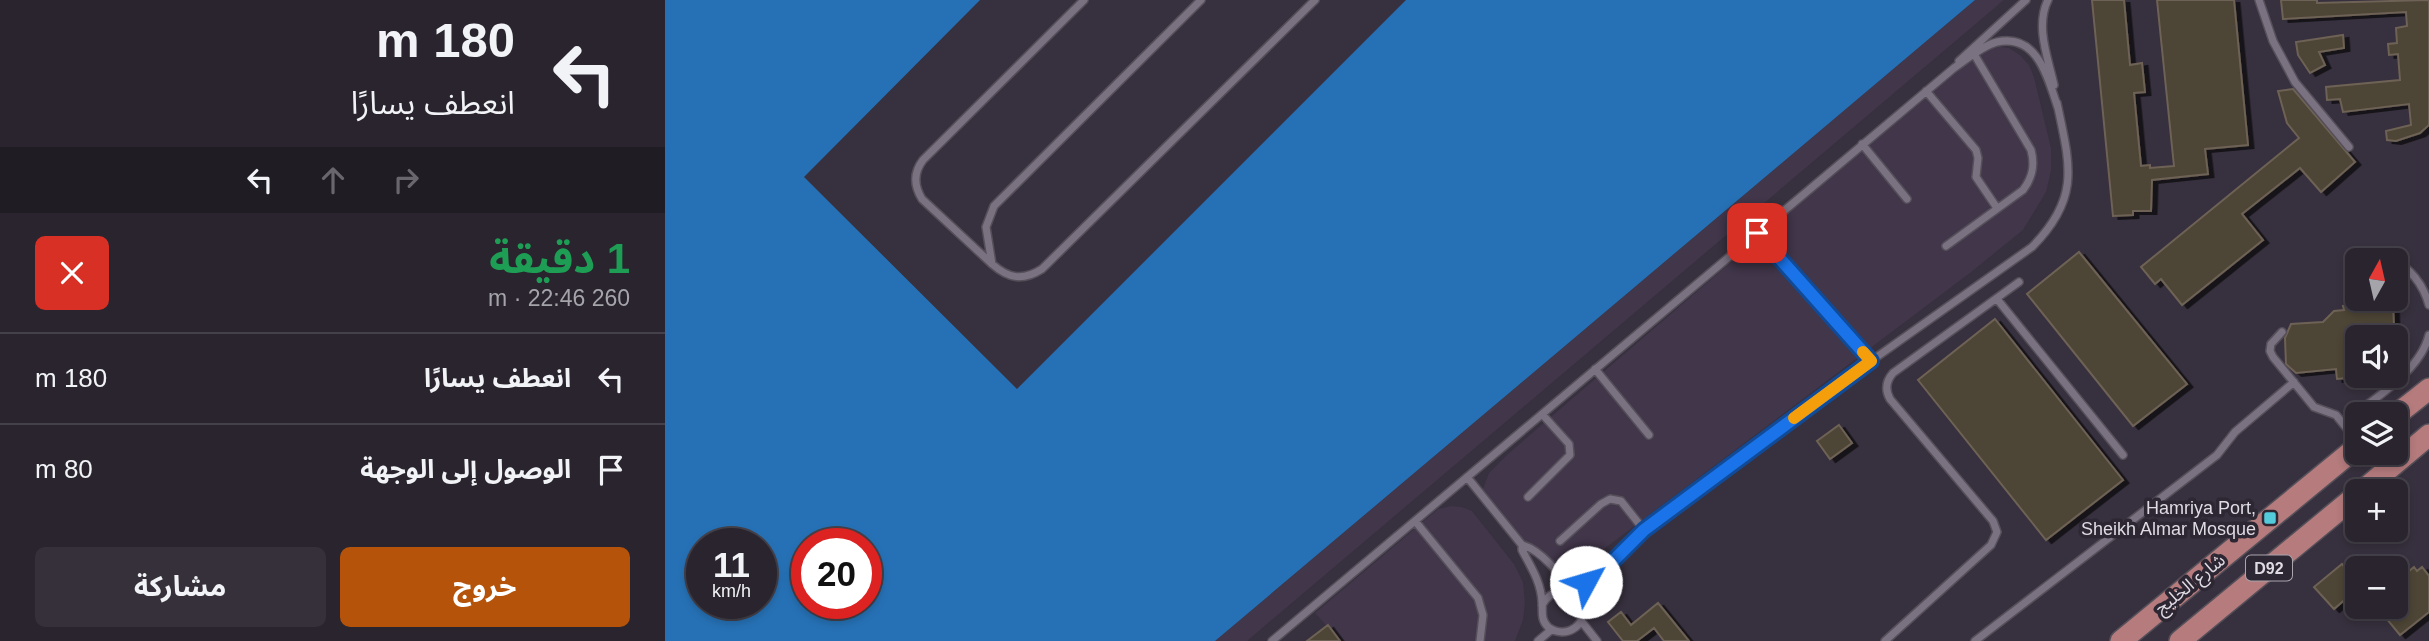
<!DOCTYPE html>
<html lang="ar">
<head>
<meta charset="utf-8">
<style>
	:root { --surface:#29242e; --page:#35303a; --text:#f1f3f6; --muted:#a5a4aa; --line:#45414a; --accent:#b45309 }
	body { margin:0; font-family:Arial,"Noto Sans Arabic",sans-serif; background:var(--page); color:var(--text); direction:rtl; height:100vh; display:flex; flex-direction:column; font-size:26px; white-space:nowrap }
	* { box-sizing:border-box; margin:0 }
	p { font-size:23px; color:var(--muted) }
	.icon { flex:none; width:38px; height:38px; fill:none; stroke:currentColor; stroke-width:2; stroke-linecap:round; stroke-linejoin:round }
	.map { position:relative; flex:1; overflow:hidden; direction:ltr }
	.sheet { display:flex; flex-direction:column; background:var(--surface); width:665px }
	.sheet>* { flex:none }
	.guide { background:#29242e; color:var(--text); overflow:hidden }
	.needle { width:46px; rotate:8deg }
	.tools { position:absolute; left:1680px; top:248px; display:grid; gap:14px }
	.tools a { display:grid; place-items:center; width:63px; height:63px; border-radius:10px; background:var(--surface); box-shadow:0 4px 10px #0003,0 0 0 2px var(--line); font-size:35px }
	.speed { position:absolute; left:21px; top:528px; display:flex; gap:14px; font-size:35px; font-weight:700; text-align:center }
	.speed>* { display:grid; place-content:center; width:91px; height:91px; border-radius:50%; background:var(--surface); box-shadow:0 4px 10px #0003,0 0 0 2px var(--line); line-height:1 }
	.speed small { font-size:18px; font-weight:400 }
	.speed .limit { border:10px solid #d22; background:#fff; color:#111 }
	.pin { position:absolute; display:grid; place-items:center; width:60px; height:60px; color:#fff; margin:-30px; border-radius:14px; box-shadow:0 4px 10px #0006 }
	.me { position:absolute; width:77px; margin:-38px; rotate:51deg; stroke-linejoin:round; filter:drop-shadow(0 0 5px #0008) }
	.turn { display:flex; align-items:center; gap:24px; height:147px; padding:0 35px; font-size:32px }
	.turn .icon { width:91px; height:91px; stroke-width:2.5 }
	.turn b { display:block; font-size:49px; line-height:60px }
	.lanes { display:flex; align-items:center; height:66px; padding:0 35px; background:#0003; justify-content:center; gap:35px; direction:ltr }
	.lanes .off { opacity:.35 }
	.round { display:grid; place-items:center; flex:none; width:74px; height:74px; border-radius:10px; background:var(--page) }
	.summary { display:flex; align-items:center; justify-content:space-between; height:119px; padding:0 35px }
	h1 { font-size:42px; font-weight:700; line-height:52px; color:#1e9e55 }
	.action { display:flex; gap:14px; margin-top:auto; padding:14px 35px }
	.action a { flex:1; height:80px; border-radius:10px; background:var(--accent); color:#fff; font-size:28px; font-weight:700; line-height:80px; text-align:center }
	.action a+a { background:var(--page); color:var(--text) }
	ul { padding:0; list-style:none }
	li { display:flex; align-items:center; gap:21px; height:91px; padding:0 35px; border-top:2px solid var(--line) }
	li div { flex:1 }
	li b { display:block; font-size:26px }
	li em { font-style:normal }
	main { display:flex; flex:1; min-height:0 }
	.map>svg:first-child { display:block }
	.built { fill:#41364a }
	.water { fill:#2671b5; fill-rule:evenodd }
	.building { fill:#4d4436; stroke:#6d6254; stroke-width:2; filter:url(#shadow) }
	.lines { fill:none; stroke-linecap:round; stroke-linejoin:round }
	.lane-casing { stroke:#554f59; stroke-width:10 }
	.primary-casing { stroke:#554f59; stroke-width:24 }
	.lane { stroke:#7a7181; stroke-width:7 }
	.primary { stroke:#b57b7d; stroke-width:21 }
	.route-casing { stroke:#114b97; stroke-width:18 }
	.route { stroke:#1a73e8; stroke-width:12 }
	.slow { stroke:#f59e0b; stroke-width:12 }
	.poi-dot { fill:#53cbdb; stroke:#2d2633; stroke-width:2.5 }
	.labels { text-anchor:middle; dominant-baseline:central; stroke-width:7; stroke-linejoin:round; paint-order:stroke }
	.shield { fill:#2d2633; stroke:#aaa5ae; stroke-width:2 }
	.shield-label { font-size:16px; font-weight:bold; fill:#dfdbe3 }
	.poi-label { font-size:18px; fill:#dfdbe3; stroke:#2d2633; text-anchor:end }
	.street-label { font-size:18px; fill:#dfdbe3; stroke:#2d2633 }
</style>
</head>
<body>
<main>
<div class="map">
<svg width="1764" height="641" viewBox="0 0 1764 641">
	<defs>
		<filter id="shadow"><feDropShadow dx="5.5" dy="3" stdDeviation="0" flood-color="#0009"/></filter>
	</defs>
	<rect width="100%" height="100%" fill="#37303e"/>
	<path class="built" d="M1310,0H1339L582,641H550Z
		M1330,46L1344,48L1355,55L1364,65L1369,77L1386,148V171L1381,192L1358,230L1305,273L935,552L904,563L876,560L864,554L821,502L818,489L824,473L844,453L1313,50Z
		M786,506L797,507L807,511L849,564L858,582L860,603L858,620L850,641H675L650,613L773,509Z"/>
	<path class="water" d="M0,0H315L139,177L352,389L741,0H1310L550,641H0ZM37,544H96V604H37ZM142,544H201V604H142Z"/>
	<path class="building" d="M1427,0H1459L1465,65L1477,63L1480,92L1469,93L1476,166L1485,165V168L1509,166L1492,0H1569L1583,145L1540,149L1543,174L1487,180L1486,211H1468V215L1448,216Z
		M1616,0H1652V3L1764,0V125L1755,133L1731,141L1722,140L1721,131L1746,125L1744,104L1678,112L1675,99L1662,100L1661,87L1735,80L1733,54L1724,55L1723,44L1732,43L1731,28L1742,26L1741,12L1618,19Z
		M1678,35L1679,48L1654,52L1660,65L1645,73L1633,55L1631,42Z
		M1628,89L1690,162L1656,192L1635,168L1577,214L1598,240L1517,305L1496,279L1490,284L1476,267L1634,138L1622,123L1613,91Z
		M1414,252L1522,384L1468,426L1362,294Z
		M1728,302L1729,327H1722L1723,338H1692V377L1672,379L1671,369L1631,373L1621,364L1620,338L1626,324L1658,322L1669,311L1679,310L1678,306Z
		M1330,319L1458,480L1381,540L1253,380Z
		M1174,425L1187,443L1165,459L1152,441Z
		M1677,564L1692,582V589L1669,609L1649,587Z
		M1749,567L1752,571L1757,567L1764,576V612L1735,635L1712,607H1731V582Z
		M993,603L1024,641H999L989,628L972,641H958L943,622L956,612L966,625Z
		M663,625L675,641H642Z"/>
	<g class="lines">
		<g class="lane-casing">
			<path id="lane" d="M419,0L258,160C248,173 249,186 257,199L327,264C344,279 358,281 377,269L650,0
				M1383,0C1370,26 1383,58 1389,85
				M1594,0L1608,41L1630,82L1684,147
				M1294,61L1361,0
				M1261,91L1311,150L1313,158L1311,177L1332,208
				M1197,144L1242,199
				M1092,233L1206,361
				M1281,246L1358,190C1368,177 1370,165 1366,150L1309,54
				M1726,257C1745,269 1758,283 1764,305
				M327,264L321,227L329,206L536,0
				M1332,299L1458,455
				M1617,332L1606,344L1605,351L1608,357L1649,407L1671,415L1692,441
				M930,369L984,435
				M1678,423C1707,400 1755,372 1764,335
				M802,477L857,545V550C866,567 876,582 877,602C878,611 875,619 883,627C902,641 925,623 917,602C905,586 887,588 877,605
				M863,497L905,455L904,444L877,414
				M750,521L813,598L818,615L815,641
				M895,541L936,504L945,499L956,501L979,530
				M857,545C874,549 899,576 904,591
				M910,594L979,530L1206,361L1367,247C1416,198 1405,165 1392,103
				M917,622L932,641
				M607,641L1289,68C1302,59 1317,46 1332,42C1373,33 1383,79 1393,108
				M873,641L886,630
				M1220,641L1326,545L1332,532L1328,521L1225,399C1220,390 1221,381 1228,373L1354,282
				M1310,641L1552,455L1570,432L1629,382"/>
		</g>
		<g class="primary-casing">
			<path id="primary" d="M1731,415L1764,389
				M1696,492L1764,435
				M1456,641L1692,447
				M1515,641L1692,495"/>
		</g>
		<use href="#lane" class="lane"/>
		<use href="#primary" class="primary"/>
	</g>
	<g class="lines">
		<g class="route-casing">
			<path id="route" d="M921,582L949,560L979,530L1206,361L1092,233"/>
		</g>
		<use href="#route" class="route"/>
		<path class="slow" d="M1129,418L1206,361L1198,352"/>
	</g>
	<rect class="poi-dot" x="1598" y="511" width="14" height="14" rx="3.5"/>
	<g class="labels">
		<rect class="shield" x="1581" y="555.5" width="46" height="25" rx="5"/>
		<g class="shield-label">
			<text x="1604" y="568">D92</text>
		</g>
		<g class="poi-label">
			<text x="1591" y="508">Hamriya Port,<tspan x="1591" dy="21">Sheikh Almar Mosque</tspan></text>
		</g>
		<g class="street-label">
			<text transform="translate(1525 584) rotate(-39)">شارع الخليج</text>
		</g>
	</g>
</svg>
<div class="tools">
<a><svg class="needle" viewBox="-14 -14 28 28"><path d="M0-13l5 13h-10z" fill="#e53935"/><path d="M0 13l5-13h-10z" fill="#a5a4aa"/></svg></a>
<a><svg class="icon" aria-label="sound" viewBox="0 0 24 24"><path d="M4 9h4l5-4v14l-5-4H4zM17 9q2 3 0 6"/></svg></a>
<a><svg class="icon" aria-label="layers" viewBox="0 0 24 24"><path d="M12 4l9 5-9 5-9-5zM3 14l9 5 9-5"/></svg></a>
<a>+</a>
<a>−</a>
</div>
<div class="speed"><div>11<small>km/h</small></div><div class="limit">20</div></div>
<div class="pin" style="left:1092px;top:233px;background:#d93025"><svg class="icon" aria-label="arrive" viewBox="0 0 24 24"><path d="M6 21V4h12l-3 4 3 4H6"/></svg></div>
<svg class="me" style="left:921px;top:582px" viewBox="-20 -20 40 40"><circle r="19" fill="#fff"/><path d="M0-13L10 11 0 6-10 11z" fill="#1a73e8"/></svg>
</div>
<section class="sheet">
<div class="guide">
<div class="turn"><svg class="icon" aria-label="left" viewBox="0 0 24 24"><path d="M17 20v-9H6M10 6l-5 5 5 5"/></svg><div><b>180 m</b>انعطف يسارًا</div></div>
<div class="lanes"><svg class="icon" aria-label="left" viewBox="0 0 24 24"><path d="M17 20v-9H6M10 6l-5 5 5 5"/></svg><svg class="icon off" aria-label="ahead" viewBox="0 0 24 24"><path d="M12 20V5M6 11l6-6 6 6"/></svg><svg class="icon off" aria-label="right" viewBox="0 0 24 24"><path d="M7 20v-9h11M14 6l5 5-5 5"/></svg></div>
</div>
<div class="summary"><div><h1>1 دقيقة</h1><p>260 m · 22:46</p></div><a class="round" style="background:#d93025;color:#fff"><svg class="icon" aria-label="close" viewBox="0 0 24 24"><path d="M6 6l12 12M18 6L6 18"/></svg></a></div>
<ul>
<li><svg class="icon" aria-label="left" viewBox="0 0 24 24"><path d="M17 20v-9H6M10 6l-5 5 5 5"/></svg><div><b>انعطف يسارًا</b></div><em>180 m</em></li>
<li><svg class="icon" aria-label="arrive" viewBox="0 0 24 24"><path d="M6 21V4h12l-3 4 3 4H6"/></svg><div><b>الوصول إلى الوجهة</b></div><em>80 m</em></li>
</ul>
<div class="action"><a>خروج</a><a>مشاركة</a></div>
</section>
</main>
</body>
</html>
